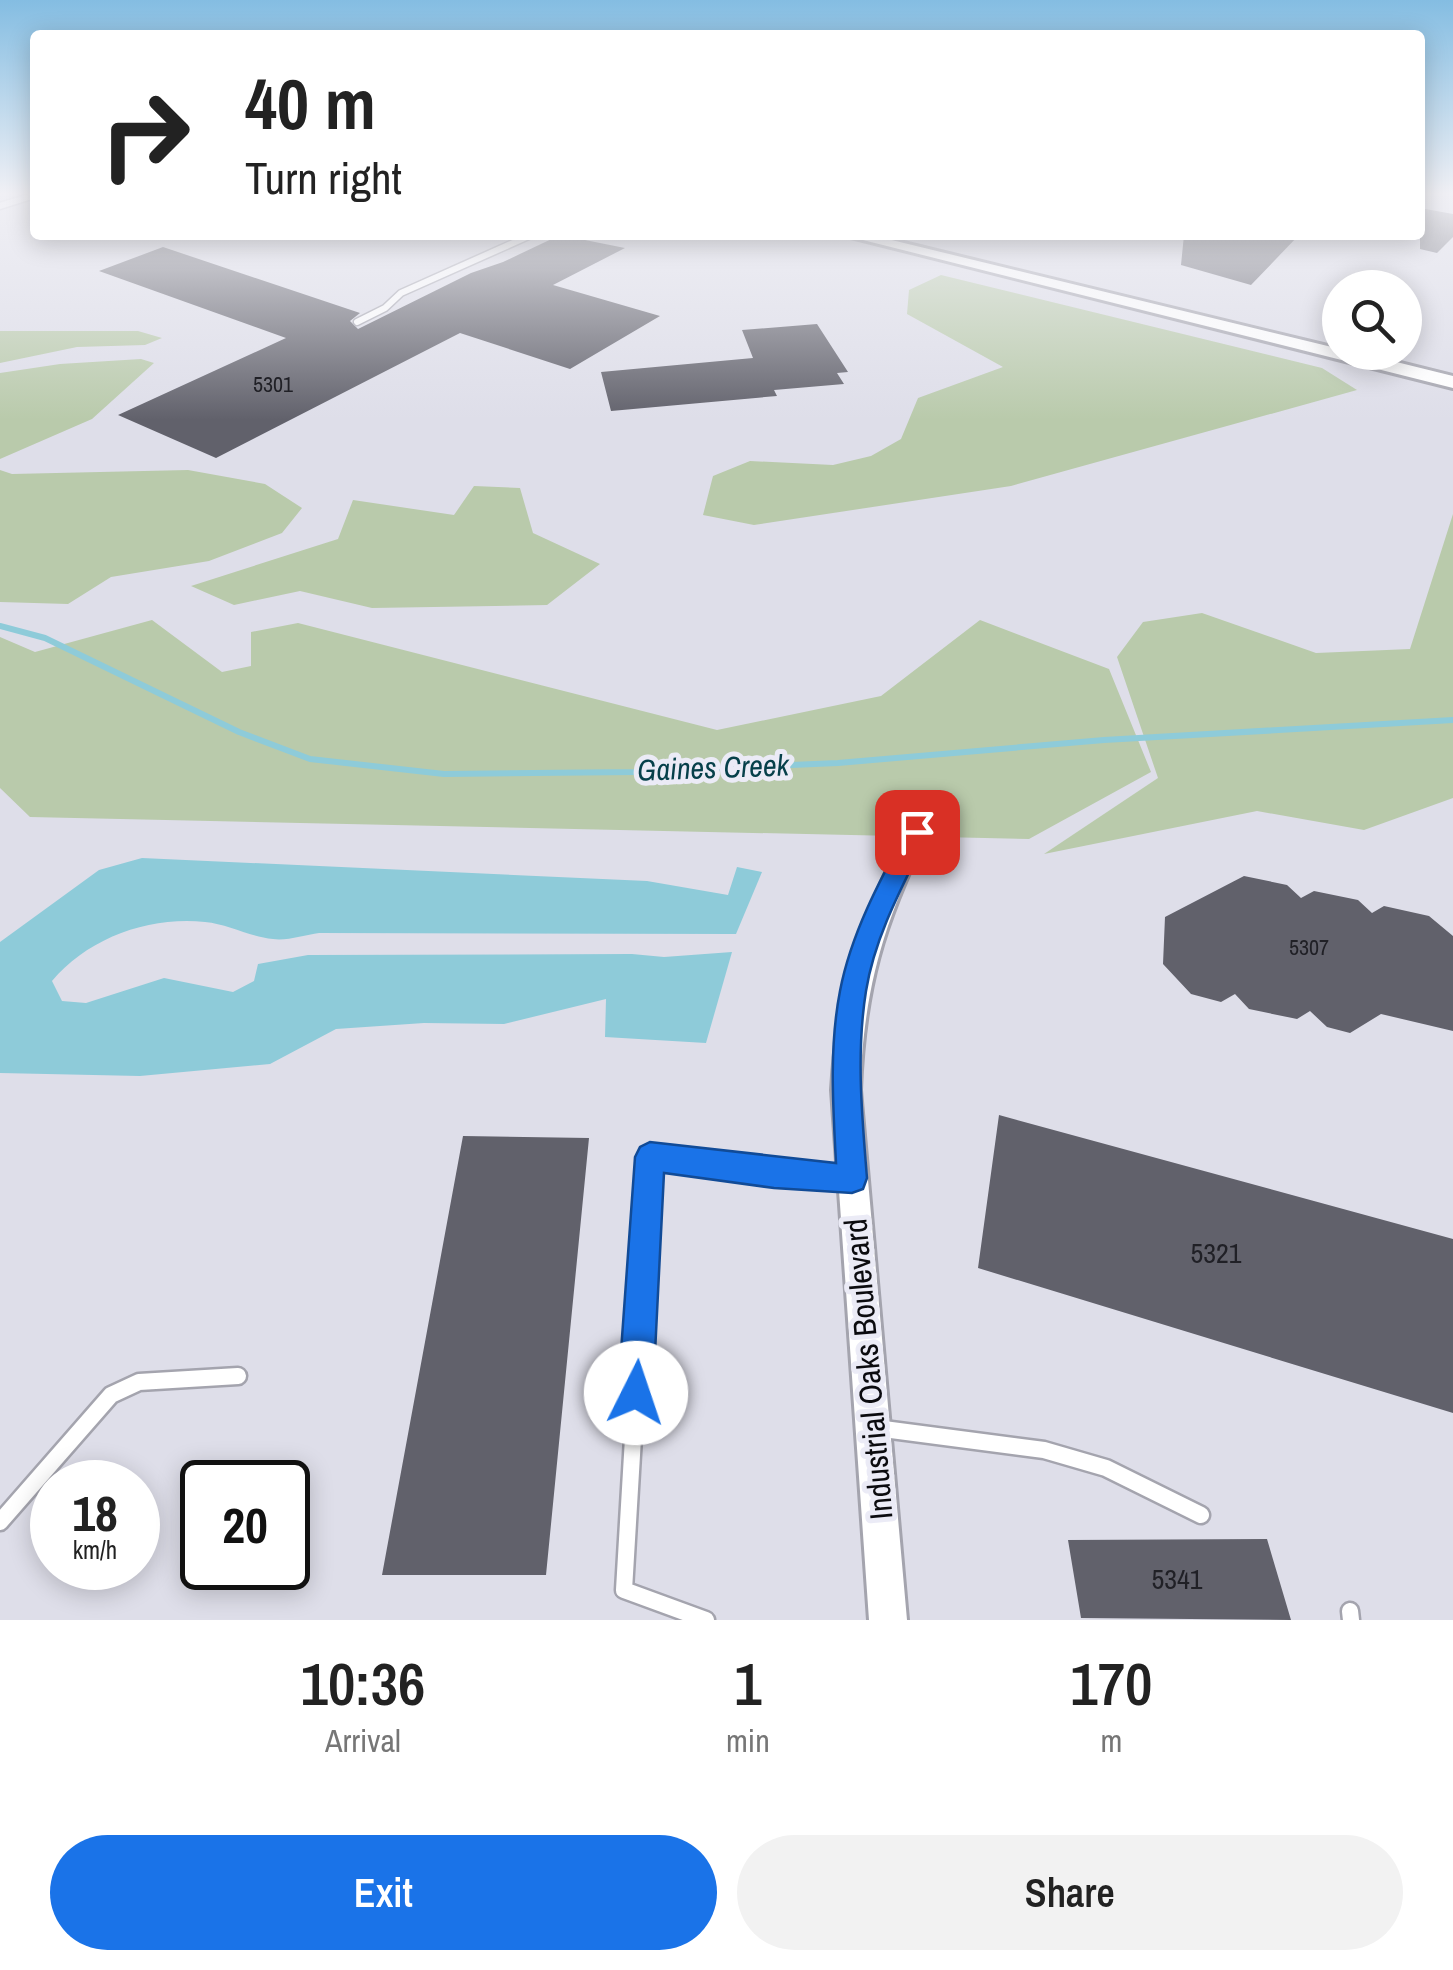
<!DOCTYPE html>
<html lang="en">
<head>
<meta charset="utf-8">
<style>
	:root { --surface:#fff; --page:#f2f2f2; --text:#222; --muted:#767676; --accent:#1a73e8 }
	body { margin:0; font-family:"Archivo Narrow",sans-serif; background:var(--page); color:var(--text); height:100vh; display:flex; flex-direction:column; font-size:38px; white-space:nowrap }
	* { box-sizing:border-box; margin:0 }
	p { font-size:32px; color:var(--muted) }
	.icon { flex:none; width:55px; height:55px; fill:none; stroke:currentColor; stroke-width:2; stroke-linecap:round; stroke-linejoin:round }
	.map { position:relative; height:1620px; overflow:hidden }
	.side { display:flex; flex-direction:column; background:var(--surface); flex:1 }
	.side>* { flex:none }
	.top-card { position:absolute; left:30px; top:30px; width:1395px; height:210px; border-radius:10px; box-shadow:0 5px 25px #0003; background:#fff; color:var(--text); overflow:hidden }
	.controls { position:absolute; left:1322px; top:270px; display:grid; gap:20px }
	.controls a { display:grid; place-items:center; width:100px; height:100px; border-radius:50%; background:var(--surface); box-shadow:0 5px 25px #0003; font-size:50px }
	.speed { position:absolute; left:30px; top:1460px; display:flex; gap:20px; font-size:50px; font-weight:700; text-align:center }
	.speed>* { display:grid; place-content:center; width:130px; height:130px; border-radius:50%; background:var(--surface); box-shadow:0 5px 25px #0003; line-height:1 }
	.speed small { font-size:25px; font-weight:400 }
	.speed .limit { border:5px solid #111; border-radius:15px; background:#fff; color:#111 }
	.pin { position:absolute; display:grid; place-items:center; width:85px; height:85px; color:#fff; margin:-42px; border-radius:20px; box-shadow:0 5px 15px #0006 }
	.me { position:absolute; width:110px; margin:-55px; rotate:4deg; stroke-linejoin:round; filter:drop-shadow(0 0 8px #0008) }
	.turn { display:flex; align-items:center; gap:35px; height:210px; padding:0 50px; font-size:45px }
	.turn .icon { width:130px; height:130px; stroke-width:2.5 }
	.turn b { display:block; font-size:70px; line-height:85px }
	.eta { display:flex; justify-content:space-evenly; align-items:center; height:170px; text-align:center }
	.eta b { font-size:60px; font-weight:600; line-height:70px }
	.action { display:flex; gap:20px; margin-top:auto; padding:20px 50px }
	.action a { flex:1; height:115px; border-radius:60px; background:var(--accent); color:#fff; font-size:40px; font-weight:600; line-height:115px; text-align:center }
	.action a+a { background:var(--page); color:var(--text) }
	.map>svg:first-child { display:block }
	.green { fill:#b9caab }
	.water { fill:#8ecbd9 }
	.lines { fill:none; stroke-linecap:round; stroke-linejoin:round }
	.stream { stroke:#8ecbd9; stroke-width:6 }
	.building { fill:#61616b }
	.service-far2-casing { stroke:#a4a4ae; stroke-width:9 }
	.service-far1-casing { stroke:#a4a4ae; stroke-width:18 }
	.service-casing { stroke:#a4a4ae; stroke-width:21 }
	.minor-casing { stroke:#a4a4ae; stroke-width:6 }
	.secondary-casing { stroke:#a4a4ae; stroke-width:6 }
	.service-far2 { stroke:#fff; stroke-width:6 }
	.service-far1 { stroke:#fff; stroke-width:12 }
	.service { stroke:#fff; stroke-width:16 }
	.minor { fill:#fff; fill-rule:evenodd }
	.secondary { fill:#fff; fill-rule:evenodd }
	.route { fill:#1a73e8; stroke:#114b97; stroke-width:2.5 }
	.labels { text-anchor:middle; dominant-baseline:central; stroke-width:10; stroke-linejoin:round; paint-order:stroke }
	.number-label { font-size:22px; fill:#202026 }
	.near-number-label { font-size:28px; fill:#202026 }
	.water-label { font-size:30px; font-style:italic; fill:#06404a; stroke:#ebebf6 }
	.near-street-label { font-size:32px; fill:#0b0b0f; stroke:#ebebf6 }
</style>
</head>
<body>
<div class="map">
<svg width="1453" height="1620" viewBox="0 0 1453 1620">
	<rect width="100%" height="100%" fill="#dedee9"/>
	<path class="green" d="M941,275L1322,368L1357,390L1011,486L754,525L703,515L713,476L750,461L833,465L871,456L901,439L918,398L1003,367L907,314L909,290Z
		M0,331H138L162,338L145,345L77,347L0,363Z
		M141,359L154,363L92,419L0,459V373L60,364Z
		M0,470L12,474L188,470L265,484L302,508L282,533L209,561L111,577L68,604L0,602Z
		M474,486L520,488L533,533L600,564L547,605L372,608L300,591L234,605L191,586L338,539L353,500L454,515Z
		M1453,514V798L1364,830L1257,811L1044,854L1158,778L1117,657L1143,622L1202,613L1316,653L1410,649Z
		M152,620L222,672L251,666V632L298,623L717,730L881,696L980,620L1109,669L1151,772L1029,839L30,817L0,788V637L35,652Z"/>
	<path class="water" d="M142,858L647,881L728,895L737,867L762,872L736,934L319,933C305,935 287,941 273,939C250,937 228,924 205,922C149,916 88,938 52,981L62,1001L86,1003L164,978L233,992L254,981L258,964L308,955L632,954L664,957L732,952L706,1043L605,1037L606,999L504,1024L424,1023L336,1029L270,1064L140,1076L0,1073V942L99,870Z"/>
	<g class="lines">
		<path class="stream" d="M0,626L45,638L239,732L310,759L444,774L635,772L838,763L1104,740L1453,720"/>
	</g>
	<path class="building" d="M1420,208L1453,214V237L1437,253L1420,249Z
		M560,235L625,248L553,285L660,316L570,369L460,333L216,458L118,415L286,338L99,271L163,247L360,313L350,321L358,329L471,273L503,262Z
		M1184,235H1299L1251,285L1181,265Z
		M817,324L848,372L837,373L844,384L774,390L777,396L611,411L601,372L753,358L742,330Z
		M1244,876L1287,885L1301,898L1314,891L1358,900L1372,913L1384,906L1429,916L1453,936V1031L1381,1014L1350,1033L1327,1027L1310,1011L1297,1019L1249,1009L1235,994L1221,1002L1191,994L1163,964L1165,917Z
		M999,1115L1453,1239V1413L978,1268Z
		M463,1136L589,1138L546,1575H382Z
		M1267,1539L1291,1620L1081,1618L1068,1540Z"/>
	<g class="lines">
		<g class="service-far2-casing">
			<path id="service-far2" d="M0,206L35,195
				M357,322L385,308L401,293L531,235"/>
		</g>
		<g class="service-far1-casing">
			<path id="service-far1" d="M649,1170L650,1157L753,1170"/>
		</g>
		<g class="service-casing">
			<path id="service" d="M649,1168L624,1590L706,1620
				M733,1168L852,1178
				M876,1428L1044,1450L1106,1468L1201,1515
				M0,1522L111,1395L139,1382L238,1376
				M1350,1611L1351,1620"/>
		</g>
		<g class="minor-casing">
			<path id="minor" d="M917,823L925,826L928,832C883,924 864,987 860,1090L907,1620H869L832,1090C838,987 859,923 906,832L909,826Z"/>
		</g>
		<g class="secondary-casing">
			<path id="secondary" d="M843,235H871L1340,349V352H1356L1453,376V388Z"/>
		</g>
		<use href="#service-far2" class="service-far2"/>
		<use href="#service-far1" class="service-far1"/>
		<use href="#service" class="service"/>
		<use href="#minor" class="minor"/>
		<use href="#secondary" class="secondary"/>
	</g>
	<linearGradient id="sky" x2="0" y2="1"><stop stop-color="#84bde2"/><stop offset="0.46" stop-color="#f0f0f5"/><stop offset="1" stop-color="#f0f0f5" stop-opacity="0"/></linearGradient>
	<rect width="1453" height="420" fill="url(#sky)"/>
	<path class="route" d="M917,823L929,832C904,883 875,935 866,991C856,1053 862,1117 867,1178L863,1189L852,1193L774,1188L664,1173L653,1393L648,1405L636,1410L623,1405L618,1393L635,1157L640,1147L650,1142L836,1163C833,1106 829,1047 840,991C851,933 881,878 909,826Z"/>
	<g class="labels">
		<g class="number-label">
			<text x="273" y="384">5301</text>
			<text x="1309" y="947">5307</text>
		</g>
		<g class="near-number-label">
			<text x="1216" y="1253">5321</text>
			<text x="1177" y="1579">5341</text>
		</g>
		<g class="water-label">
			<text transform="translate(713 767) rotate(-2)">Gaines Creek</text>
		</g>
		<g class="near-street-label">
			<text transform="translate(868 1369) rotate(-95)">Industrial Oaks Boulevard</text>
		</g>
	</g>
</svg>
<div class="controls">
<a><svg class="icon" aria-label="search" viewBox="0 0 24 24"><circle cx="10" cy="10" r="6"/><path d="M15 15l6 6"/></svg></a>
</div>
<div class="speed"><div>18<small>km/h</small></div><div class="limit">20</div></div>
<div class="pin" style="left:917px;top:832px;background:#d93025"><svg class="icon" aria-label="arrive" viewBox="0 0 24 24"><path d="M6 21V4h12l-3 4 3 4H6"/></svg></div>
<svg class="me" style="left:636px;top:1393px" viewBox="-20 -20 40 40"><circle r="19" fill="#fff"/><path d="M0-13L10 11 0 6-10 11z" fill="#1a73e8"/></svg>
<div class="top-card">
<div class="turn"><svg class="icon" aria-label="right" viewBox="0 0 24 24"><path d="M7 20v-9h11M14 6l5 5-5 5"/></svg><div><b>40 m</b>Turn right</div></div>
</div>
</div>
<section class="side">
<div class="eta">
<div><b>10:36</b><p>Arrival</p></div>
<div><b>1</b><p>min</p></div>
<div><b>170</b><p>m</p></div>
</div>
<div class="action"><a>Exit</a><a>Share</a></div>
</section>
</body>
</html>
